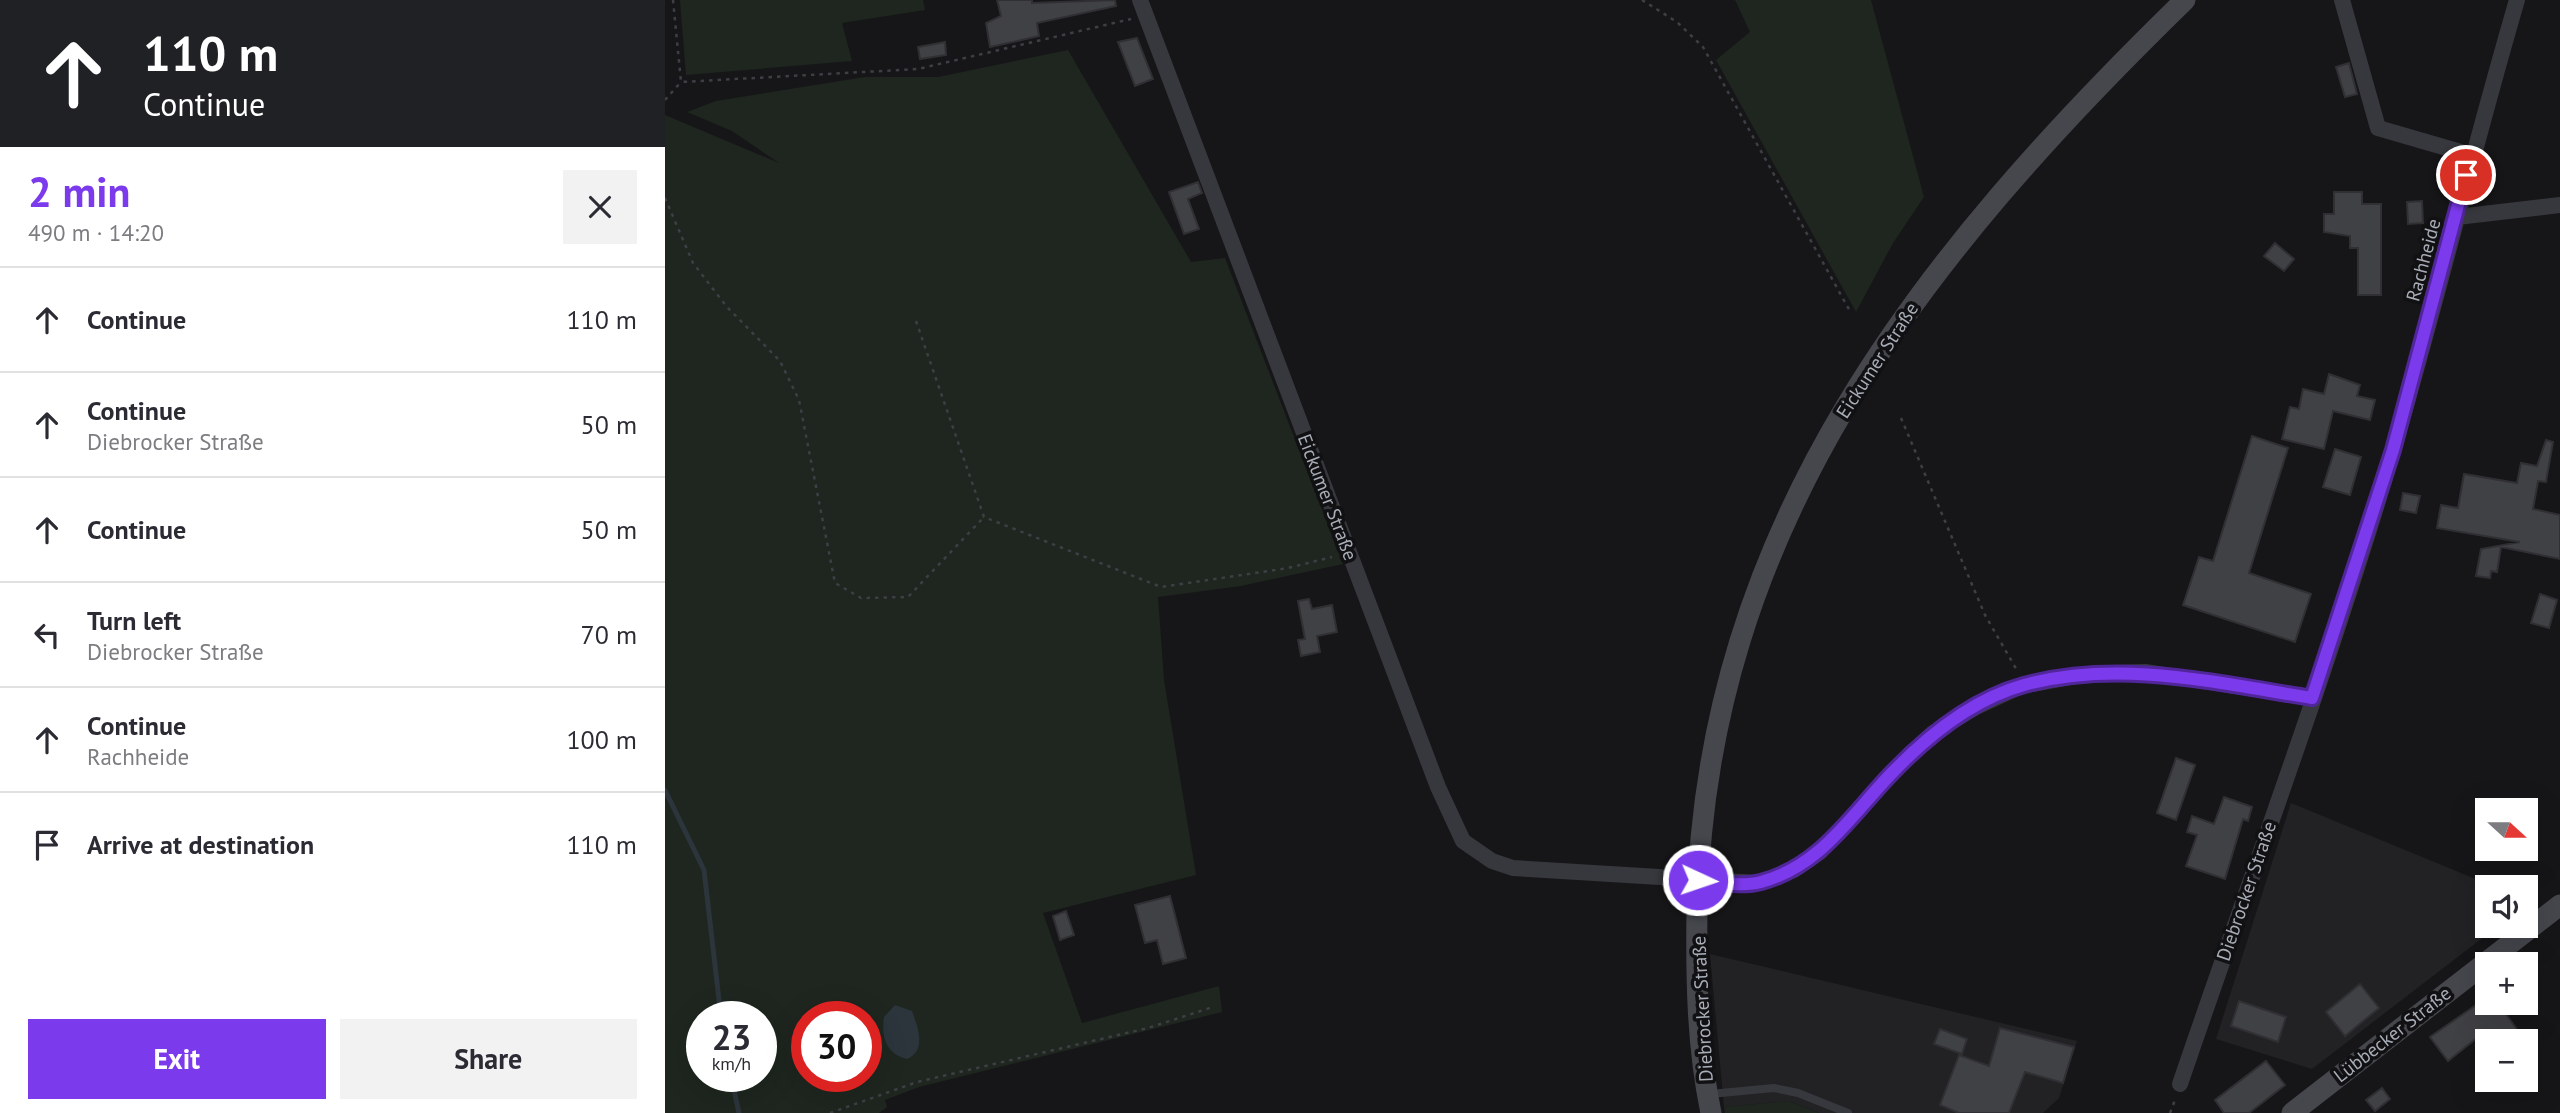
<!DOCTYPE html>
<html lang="en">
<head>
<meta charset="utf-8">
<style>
	:root { --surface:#fff; --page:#f2f2f3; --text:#2b2b33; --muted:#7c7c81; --line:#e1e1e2; --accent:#7c3aed }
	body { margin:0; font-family:"PT Sans",sans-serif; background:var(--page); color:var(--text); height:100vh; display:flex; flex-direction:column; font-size:26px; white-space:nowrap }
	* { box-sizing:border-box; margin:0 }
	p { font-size:23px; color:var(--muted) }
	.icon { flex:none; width:38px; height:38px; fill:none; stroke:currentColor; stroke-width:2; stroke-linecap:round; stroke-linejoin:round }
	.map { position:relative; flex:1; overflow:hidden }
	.details { display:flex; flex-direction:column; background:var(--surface); width:665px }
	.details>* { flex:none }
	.hud { background:#202124; color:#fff; overflow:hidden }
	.needle { width:46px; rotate:111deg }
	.fabs { position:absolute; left:1810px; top:798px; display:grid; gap:14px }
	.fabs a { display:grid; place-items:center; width:63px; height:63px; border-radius:0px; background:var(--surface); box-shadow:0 7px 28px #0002; font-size:35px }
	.speed { position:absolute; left:21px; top:1001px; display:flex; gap:14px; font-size:35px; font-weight:700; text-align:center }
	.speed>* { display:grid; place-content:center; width:91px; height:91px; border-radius:50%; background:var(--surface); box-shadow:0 7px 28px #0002; line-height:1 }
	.speed small { font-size:18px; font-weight:400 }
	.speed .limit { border:10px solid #d22; background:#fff; color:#111 }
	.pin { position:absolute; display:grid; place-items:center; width:60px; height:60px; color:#fff; margin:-30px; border:4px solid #fff; border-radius:50%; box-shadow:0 2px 7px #0007 }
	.me { position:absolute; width:77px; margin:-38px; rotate:93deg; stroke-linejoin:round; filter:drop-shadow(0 0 5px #0008) }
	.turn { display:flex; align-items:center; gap:24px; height:147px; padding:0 28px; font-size:32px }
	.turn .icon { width:91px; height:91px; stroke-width:2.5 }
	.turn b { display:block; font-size:49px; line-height:60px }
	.round { display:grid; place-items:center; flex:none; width:74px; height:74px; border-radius:0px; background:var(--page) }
	.overview { display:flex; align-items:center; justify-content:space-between; height:119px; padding:0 28px }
	h1 { font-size:42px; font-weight:800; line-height:52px; color:var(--accent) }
	.button { display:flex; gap:14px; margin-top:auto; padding:14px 28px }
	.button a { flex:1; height:80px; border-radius:0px; background:var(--accent); color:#fff; font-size:28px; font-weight:800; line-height:80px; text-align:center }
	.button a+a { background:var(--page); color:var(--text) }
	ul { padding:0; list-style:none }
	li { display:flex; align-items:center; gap:21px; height:105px; padding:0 28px; border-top:2px solid var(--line) }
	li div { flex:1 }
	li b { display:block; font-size:26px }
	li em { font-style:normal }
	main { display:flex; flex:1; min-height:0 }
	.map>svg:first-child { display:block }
	.built { fill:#222225 }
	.green { fill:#1e261f; fill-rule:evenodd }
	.water { fill:#2c353c }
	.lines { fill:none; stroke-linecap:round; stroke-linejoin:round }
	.stream { stroke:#2c353c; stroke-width:5 }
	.building { fill:#404145; stroke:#303034; stroke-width:2 }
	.path { stroke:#3d3f44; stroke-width:2.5; stroke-dasharray:3.5 5; stroke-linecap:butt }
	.service { stroke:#37383d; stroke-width:8 }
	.minor { stroke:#37383d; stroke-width:16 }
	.secondary { stroke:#45474d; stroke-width:21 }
	.route-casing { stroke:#51269a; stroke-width:18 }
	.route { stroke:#7c3aed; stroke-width:12 }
	.labels { text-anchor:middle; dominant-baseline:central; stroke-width:7; stroke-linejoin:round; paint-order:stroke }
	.street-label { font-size:19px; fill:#a8adb8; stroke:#111113 }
</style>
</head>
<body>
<main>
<section class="details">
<div class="hud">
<div class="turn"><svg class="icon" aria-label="ahead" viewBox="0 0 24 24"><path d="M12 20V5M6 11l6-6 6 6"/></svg><div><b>110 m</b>Continue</div></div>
</div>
<div class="overview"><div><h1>2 min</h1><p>490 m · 14:20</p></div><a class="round"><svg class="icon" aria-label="close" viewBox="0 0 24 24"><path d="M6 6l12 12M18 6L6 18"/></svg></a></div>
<ul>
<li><svg class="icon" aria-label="ahead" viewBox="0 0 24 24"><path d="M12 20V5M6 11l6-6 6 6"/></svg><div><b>Continue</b></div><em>110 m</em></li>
<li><svg class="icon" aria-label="ahead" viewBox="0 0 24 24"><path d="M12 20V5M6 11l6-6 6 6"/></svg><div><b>Continue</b><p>Diebrocker Straße</p></div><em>50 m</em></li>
<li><svg class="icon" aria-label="ahead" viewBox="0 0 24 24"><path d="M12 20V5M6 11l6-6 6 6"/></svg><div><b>Continue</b></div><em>50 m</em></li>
<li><svg class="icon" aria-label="left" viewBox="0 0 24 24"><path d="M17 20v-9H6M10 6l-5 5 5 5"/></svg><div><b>Turn left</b><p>Diebrocker Straße</p></div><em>70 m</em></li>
<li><svg class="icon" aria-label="ahead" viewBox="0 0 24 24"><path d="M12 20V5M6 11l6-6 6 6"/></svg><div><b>Continue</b><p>Rachheide</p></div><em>100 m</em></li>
<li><svg class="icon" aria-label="arrive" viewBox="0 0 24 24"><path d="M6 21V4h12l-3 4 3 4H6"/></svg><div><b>Arrive at destination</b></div><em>110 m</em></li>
</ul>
<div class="button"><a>Exit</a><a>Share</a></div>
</section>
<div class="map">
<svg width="1895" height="1113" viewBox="0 0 1895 1113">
	<rect width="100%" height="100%" fill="#161618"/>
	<path class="built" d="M1626,803L1830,887H1822V926H1833L1647,1069L1551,1039Z
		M1045,954L1412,1041L1394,1098L1378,1113H1154L1124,1101L1059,1107Z"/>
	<path class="green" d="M15,0H258L260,10L177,23L187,61L21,75Z
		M1070,0H1206L1259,197L1228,243L1191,312L1051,60L1085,32Z
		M403,50L526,262L560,258L678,564L576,586L493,597L499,680L531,875L378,913L417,1023L554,986L557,1012L254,1087L220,1100L222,1107L214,1113H0V115L114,163L67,131L22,112L51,101L200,77H273ZM37,1017H96V1076H37ZM142,1017H201V1076H142Z
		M1124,1101L1154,1113H1060L1059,1107Z"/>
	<path class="water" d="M230,1005L247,1011C253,1028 262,1050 242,1059C221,1054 216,1037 219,1017Z"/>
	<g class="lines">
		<path class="stream" d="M0,790L39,870L56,1017
			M66,1076L74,1113"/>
	</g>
	<path class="building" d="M332,0H367V3L450,0L451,6L372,23L374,36L325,47L321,23L336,16Z
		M472,38L488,79L470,86L453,42Z
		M280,42L281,55L255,59L253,47Z
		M1684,63L1692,94L1680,97L1671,67Z
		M533,182L537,193L523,199L534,229L519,234L504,192Z
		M1669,192H1697V204H1716V295H1693V248H1685V236L1659,232V214H1669Z
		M1757,201L1758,223L1743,224L1742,202Z
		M1610,243L1629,259L1619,271L1599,256Z
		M1664,374L1695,385L1692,396L1710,400L1705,420L1668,411L1659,449L1617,439L1625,407L1634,409L1638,389L1659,394Z
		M1587,436L1623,448L1584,573L1646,594L1630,642L1518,605L1534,557L1548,561Z
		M1881,440L1888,442L1881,482L1873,481L1868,509L1895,515V559L1836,547L1832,572L1826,571L1825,578L1811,576L1816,549L1855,542L1772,528L1776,505L1793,508L1799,474L1852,483L1856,463L1872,466Z
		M1670,449L1696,457L1685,495L1658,487Z
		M1738,493L1755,496L1751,513L1735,510Z
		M1875,594L1892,600L1884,628L1866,623Z
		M644,599L647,609L667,605L672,632L652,636L655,652L636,656L633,640L640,639L633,601Z
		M1511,758L1530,765L1511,820L1492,813Z
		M1559,797L1587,807L1583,821L1578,819L1560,879L1521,866L1532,835L1522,832L1527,816L1549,824Z
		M505,896L521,958L498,964L492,940L480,943L470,905Z
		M401,911L409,935L395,940L388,916Z
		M1695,984L1714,1008L1680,1036L1661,1012Z
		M1574,1001L1621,1017L1613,1042L1566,1026Z
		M1814,1003H1833L1856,1035L1848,1041H1830L1822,1030L1783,1061L1765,1037Z
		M1335,1028L1409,1047L1398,1083L1360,1072L1344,1113H1294L1275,1105L1294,1055L1324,1066Z
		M1275,1029L1302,1039L1297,1054L1269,1044Z
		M1601,1061L1620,1085L1584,1113H1559L1550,1100Z
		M1717,1088L1725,1099L1710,1111L1701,1100Z"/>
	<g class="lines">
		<path class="path" d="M8,0L16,82L253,69L466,19
			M977,0L1012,22L1038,47L1186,313
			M0,100L16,82
			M0,198L28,263L62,307L115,361L134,400L170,583L196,598L243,597L319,517
			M251,321L319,517L496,587L623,568L667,557
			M1236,418L1320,615L1353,672
			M165,1113L252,1082L483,1028L548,1007
			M1505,1113L1510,1100"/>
		<path class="service" d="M1045,1094L1109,1088L1133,1093L1183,1113"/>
		<path class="minor" d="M475,0L773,787L798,841L827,861L848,868L1093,883L1129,870L1155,852L1222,778L1268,733L1311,707L1356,686L1422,674L1480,672L1648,698
			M1677,0L1713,128L1806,155
			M1792,217L1895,205
			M1515,1084C1587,873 1665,664 1728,451C1772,301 1808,150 1852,0"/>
		<path class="secondary" d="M1046,1113C1032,1046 1031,978 1032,910C1040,526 1258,255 1520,0
			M1627,1113L1895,905"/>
	</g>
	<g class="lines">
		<g class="route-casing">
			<path id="route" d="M1033,880C1051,883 1078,887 1096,882C1155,866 1184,818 1224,776C1260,738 1308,699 1359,685C1454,659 1552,683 1647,698L1728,450L1801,175"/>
		</g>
		<use href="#route" class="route"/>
	</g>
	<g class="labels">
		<g class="street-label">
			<text transform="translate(1758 260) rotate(-75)">Rachheide</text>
			<text transform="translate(1212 360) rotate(-57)">Eickumer Straße</text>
			<text transform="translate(663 497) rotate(69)">Eickumer Straße</text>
			<text transform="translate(1581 891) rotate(-71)">Diebrocker Straße</text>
			<text transform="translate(1037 1009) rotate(-93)">Diebrocker Straße</text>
			<text transform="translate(1727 1034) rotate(-38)">Lübbecker Straße</text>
		</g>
	</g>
</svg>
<div class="fabs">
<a><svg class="needle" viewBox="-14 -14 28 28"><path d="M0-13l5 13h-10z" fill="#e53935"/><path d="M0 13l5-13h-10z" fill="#7c7c81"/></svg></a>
<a><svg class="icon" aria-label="sound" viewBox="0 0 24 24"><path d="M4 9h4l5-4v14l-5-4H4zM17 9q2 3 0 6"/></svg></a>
<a>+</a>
<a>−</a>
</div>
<div class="speed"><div>23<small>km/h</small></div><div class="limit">30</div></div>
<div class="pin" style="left:1801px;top:175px;background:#d93025"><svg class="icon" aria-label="arrive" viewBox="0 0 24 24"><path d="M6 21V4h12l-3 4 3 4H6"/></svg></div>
<svg class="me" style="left:1033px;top:880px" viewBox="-20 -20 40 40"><circle r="17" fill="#7c3aed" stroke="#fff" stroke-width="3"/><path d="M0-11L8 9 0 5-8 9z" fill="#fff"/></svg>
</div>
</main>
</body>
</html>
